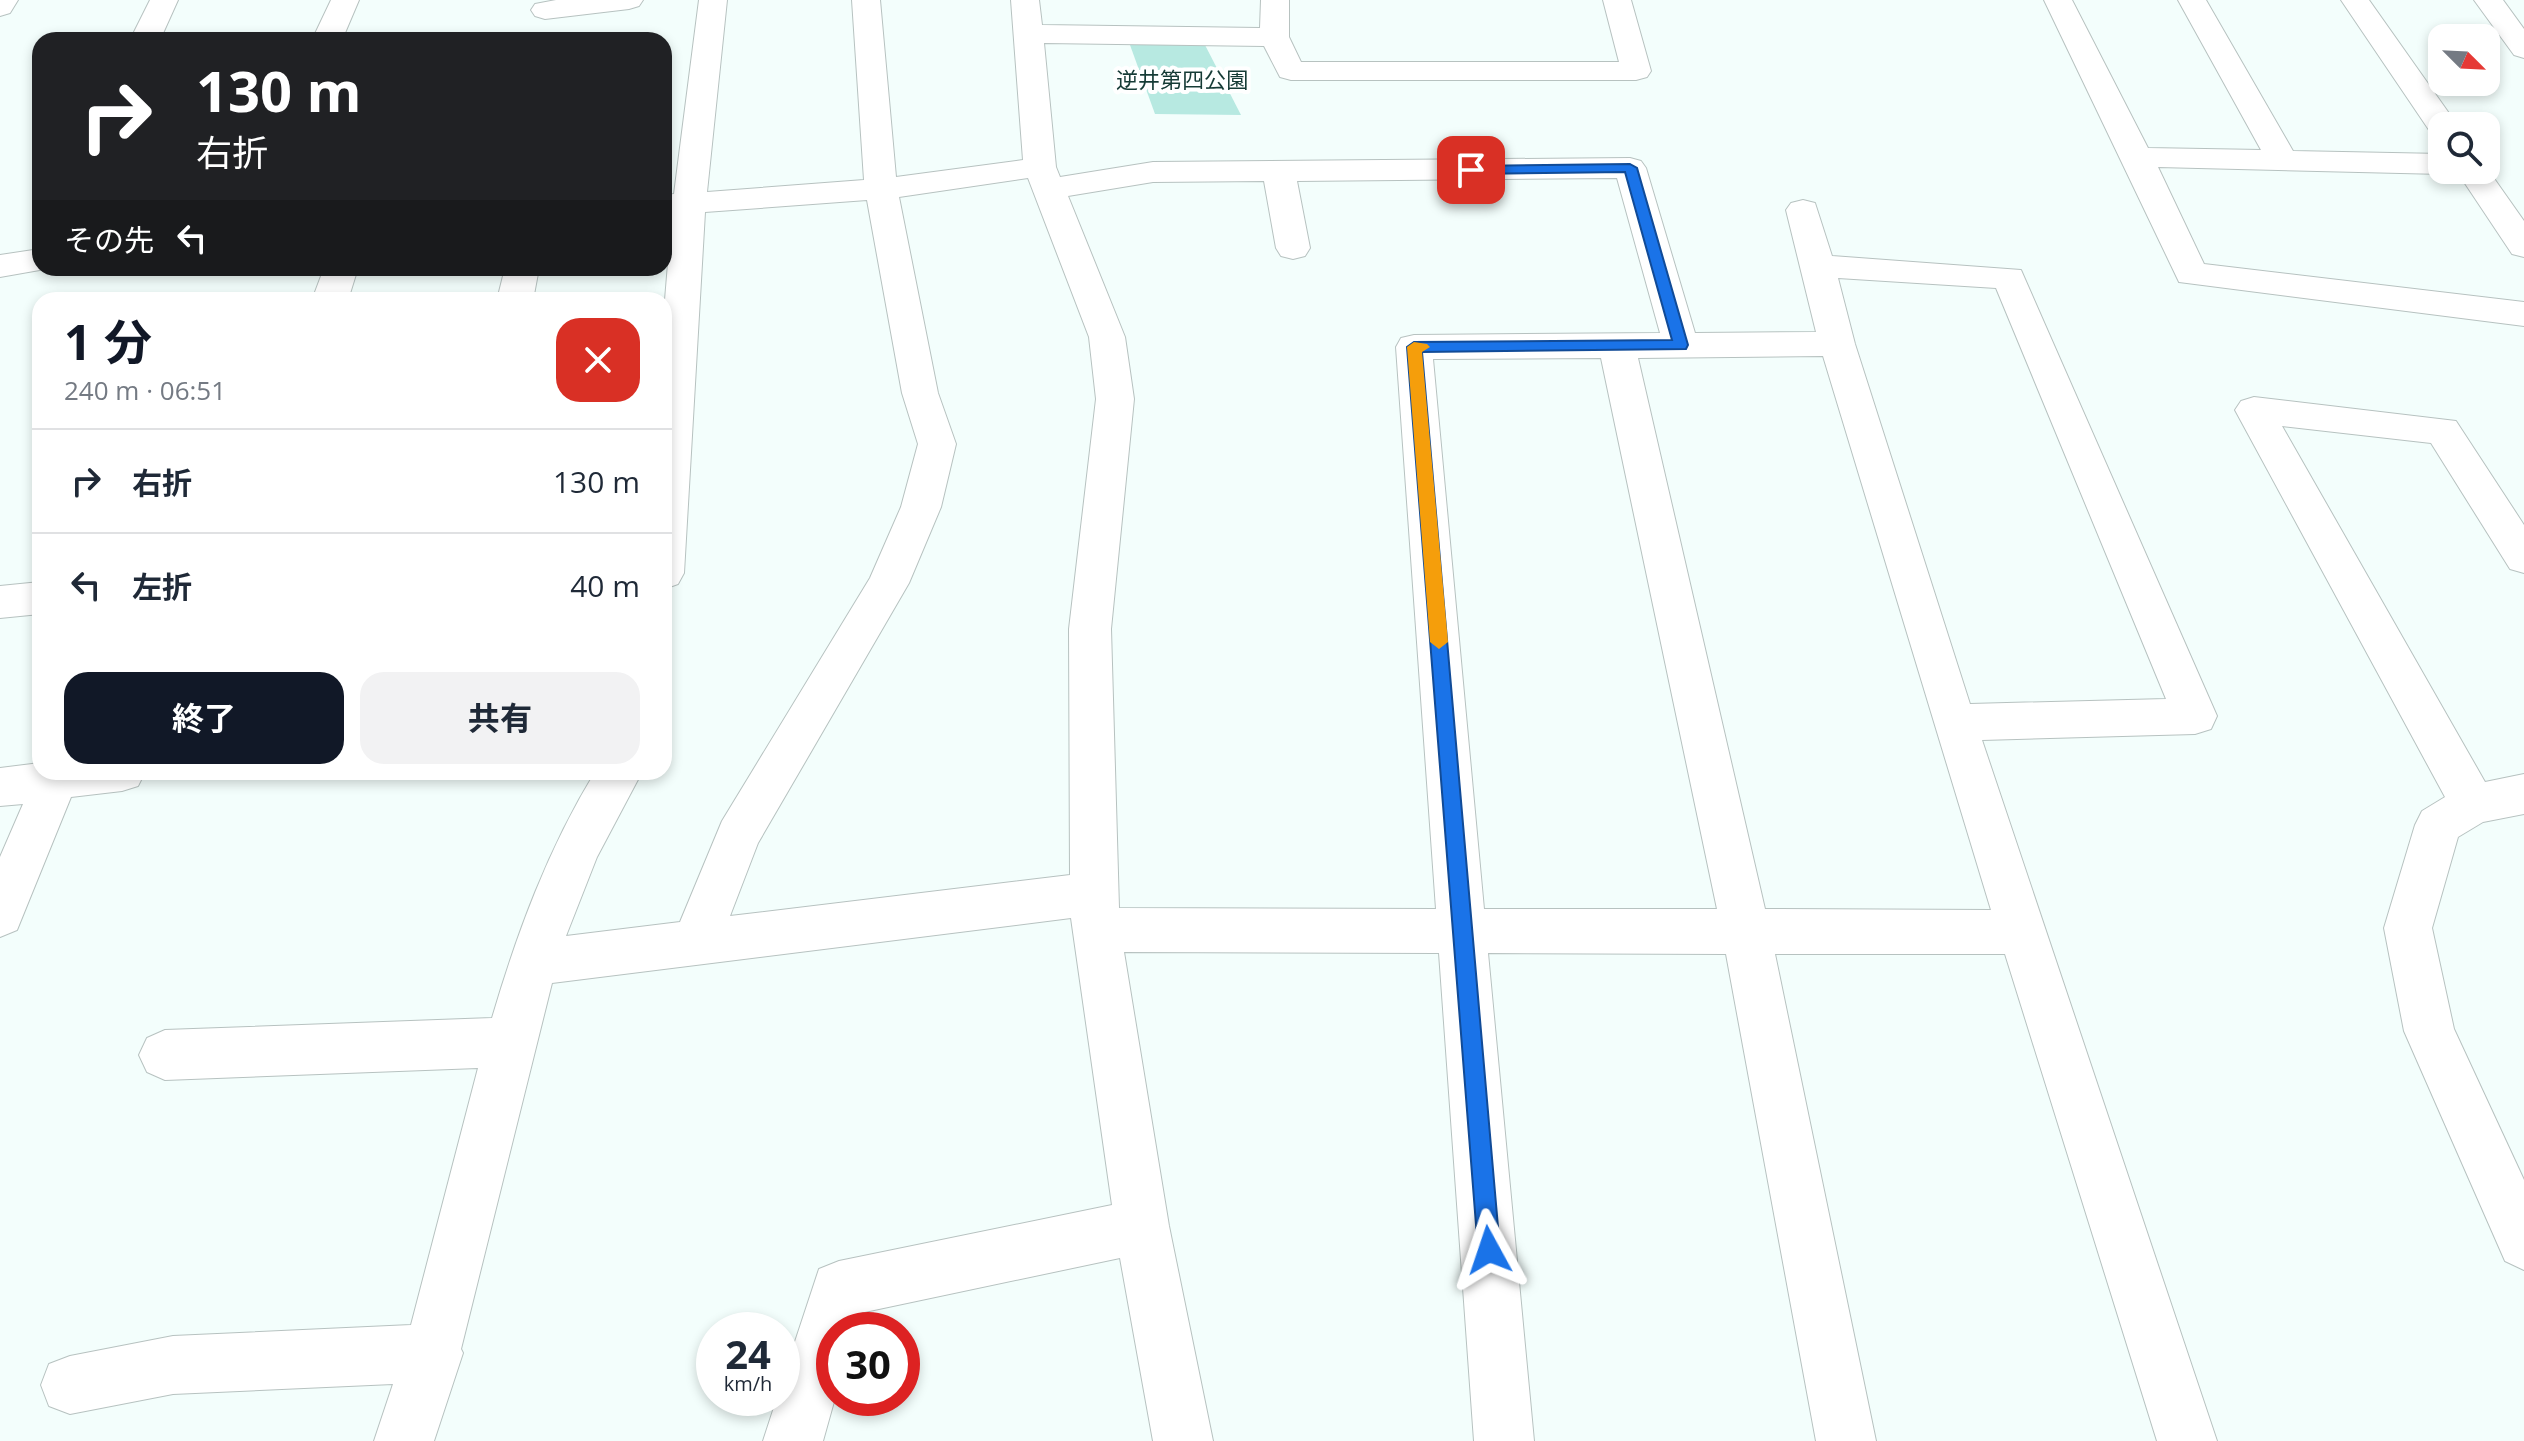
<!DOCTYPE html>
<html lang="ja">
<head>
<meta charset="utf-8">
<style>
	:root { --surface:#fff; --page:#f2f2f3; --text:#1f2937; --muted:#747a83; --line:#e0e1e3; --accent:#111827 }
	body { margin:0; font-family:"Open Sans","Noto Sans JP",sans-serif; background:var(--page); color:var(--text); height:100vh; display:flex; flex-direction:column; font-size:30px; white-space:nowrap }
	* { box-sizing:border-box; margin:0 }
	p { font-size:26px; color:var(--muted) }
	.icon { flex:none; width:44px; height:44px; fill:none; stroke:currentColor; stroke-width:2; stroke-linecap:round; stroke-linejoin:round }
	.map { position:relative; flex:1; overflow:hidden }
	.side { position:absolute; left:32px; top:292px; width:640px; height:488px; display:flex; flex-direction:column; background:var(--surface); border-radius:24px; box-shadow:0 4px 12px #0003 }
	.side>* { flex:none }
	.hud { position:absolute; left:32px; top:32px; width:640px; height:244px; border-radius:24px; box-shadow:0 4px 12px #0003; background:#202124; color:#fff; overflow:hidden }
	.needle { width:52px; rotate:114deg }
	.controls { position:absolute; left:2428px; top:24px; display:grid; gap:16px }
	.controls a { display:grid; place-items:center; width:72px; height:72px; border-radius:16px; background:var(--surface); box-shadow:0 4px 12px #0003; font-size:40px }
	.speed { position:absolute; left:696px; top:1312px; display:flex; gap:16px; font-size:40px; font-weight:700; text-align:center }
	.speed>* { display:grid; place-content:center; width:104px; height:104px; border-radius:50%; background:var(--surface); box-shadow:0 4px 12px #0003; line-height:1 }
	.speed small { font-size:20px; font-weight:400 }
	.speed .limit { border:12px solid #d22; background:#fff; color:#111 }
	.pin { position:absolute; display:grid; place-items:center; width:68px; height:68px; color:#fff; margin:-34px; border-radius:16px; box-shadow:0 4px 12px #0006 }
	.me { position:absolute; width:88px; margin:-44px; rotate:355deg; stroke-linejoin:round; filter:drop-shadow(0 0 6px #0008) }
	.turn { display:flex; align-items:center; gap:28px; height:168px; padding:0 32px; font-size:36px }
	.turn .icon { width:104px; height:104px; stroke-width:2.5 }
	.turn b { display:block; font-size:56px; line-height:68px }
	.then { display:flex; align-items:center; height:76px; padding:0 32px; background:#0003; gap:16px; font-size:30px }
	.round { display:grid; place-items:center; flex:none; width:84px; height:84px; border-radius:24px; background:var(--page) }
	.headline { display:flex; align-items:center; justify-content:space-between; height:136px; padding:0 32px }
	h1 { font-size:48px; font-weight:700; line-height:60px; color:var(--accent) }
	.cta { display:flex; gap:16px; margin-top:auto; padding:16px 32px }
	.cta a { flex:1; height:92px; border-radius:24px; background:var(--accent); color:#fff; font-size:32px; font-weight:700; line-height:92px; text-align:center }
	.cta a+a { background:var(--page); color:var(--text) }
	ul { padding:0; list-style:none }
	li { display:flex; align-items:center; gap:24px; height:104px; padding:0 32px; border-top:2px solid var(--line) }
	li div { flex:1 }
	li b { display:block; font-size:30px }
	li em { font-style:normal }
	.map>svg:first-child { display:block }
	.green { fill:#b7e9e1 }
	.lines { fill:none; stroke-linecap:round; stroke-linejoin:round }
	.minor-casing { stroke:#b7c2c0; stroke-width:2 }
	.minor { fill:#fff; fill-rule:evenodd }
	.route { fill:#1a73e8; stroke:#114b97; stroke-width:2 }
	.slow { fill:#f59e0b }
	.labels { text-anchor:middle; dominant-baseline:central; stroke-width:8; stroke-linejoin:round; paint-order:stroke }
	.far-park-label { font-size:22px; fill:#163b36; stroke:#fff }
</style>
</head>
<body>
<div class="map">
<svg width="2524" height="1441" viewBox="0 0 2524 1441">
	<rect width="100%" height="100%" fill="#f3fefc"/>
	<path class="green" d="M1130,45H1205L1241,115L1155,114Z"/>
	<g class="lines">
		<g class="minor-casing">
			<path id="minor" d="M0,0H18L10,13L0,16Z
				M150,0H178L160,40H130Z
				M331,0H359L342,40H312Z
				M556,0H643L639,6L629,9L545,19L535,16L531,10L535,4Z
				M699,0H727L707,192L864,180L852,0H880L896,177L1023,160L1011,0H1039L1042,25L1260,28L1261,0H1289V37L1301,62H1619L1603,0H1631L1651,71L1647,77L1636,80H1291L1280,77L1264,46L1044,43L1056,167L1060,177L1153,162L1630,158L1641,161L1646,168L1695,333L1816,332L1786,210L1791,203L1803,200L1815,203L1832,256L2021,270L2217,716L2211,729L2195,734L1982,740L2217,1441H2157L2005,954H1775L1876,1441H1816L1726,954L1488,953L1534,1441H1474L1439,953L1124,952L1169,1226L1213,1441H1153L1120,1258L860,1313L855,1330H834L835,1398L823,1441H763L777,1398H782V1381L819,1269L839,1261L1112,1205L1071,918L552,983L461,1349L463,1353L434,1441H374L393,1384L173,1394L70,1414L49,1406L41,1385L49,1364L70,1356L173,1336L411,1325L478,1068L165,1080L147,1072L139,1055L147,1038L165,1030L492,1018C517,933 548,849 595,772H642L597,857L566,936L680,922L722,821L870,578L901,507L918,444L902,393L867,200L705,212L684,573L678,584L664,589V312L672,215H664V195L674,194ZM1028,178L1089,337L1096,399L1069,629L1070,875L730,916L758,843L909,583L941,507L956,444L938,393L899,197ZM1617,178L1660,333L1414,335L1401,338L1396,347L1436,909L1119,908L1111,629L1134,399L1125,337L1068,196L1153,182L1264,181L1276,248L1281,256L1293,259L1305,256L1310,248L1297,181ZM1838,278L1996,288L2166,699L1970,704L1855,344ZM1823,356L1991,910L1765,909L1638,358ZM1601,358L1717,909H1484L1433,359Z
				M2044,0H2072L2148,148L2261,150L2178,0H2206L2293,151L2442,154V170H2454L2442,174L2158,167L2204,264L2524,302V326L2179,282Z
				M2341,0H2369L2458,126H2442V135L2431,133Z
				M2474,0H2503L2524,29V58L2514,55Z
				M2486,167L2524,221V257L2512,254L2456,170H2486Z
				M40,249V268H51L0,277V255Z
				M324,268H358L348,300H312Z
				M505,268H539L533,300H497Z
				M2254,397L2456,421L2524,525V573L2510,569L2431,443L2282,426L2485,782L2524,774V814L2483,822L2458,837L2432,928L2454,1029L2524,1180V1270L2505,1261L2404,1031L2384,928L2415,825L2422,811L2445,797L2235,410L2241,401Z
				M40,582V614L0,618V586Z
				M40,763V772H145L138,786L122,791L71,797L17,930L0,937V857L23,804L0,806V768Z"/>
		</g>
		<use href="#minor" class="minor"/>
	</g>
	<path class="route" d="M1630,164L1637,168L1688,345L1686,349L1422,352L1500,1250L1497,1258L1489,1261L1481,1258L1478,1250L1407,347L1414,342L1672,340L1625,172L1471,174L1464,170L1471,166Z"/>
	<path class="slow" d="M1414,342L1427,344L1430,347L1422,352L1448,642L1439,649L1430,642L1407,347Z"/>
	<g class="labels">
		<g class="far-park-label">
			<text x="1182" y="79">逆井第四公園</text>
		</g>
	</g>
</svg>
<div class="controls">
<a><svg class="needle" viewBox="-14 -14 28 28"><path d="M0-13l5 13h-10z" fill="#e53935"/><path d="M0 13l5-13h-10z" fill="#747a83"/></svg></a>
<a><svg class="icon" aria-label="search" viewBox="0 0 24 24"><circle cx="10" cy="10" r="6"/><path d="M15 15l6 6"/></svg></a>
</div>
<div class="speed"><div>24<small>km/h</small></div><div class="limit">30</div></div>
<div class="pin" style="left:1471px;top:170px;background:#d93025"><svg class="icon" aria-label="arrive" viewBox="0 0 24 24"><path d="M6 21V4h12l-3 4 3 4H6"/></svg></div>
<svg class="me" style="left:1489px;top:1250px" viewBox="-20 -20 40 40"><path d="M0-17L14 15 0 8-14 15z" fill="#1a73e8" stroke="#fff" stroke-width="4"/></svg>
<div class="hud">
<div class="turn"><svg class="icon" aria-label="right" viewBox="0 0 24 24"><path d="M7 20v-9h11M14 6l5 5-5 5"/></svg><div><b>130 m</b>右折</div></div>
<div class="then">その先<svg class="icon" aria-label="left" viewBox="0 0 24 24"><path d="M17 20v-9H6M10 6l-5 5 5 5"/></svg></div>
</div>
<section class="side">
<div class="headline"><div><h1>1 分</h1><p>240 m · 06:51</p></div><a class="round" style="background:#d93025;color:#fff"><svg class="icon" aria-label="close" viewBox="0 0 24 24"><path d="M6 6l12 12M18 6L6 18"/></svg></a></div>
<ul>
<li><svg class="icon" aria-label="right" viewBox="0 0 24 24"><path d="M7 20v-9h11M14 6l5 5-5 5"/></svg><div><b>右折</b></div><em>130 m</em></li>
<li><svg class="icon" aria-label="left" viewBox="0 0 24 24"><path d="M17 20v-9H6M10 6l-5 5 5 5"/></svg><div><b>左折</b></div><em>40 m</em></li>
</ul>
<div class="cta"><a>終了</a><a>共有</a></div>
</section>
</div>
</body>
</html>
